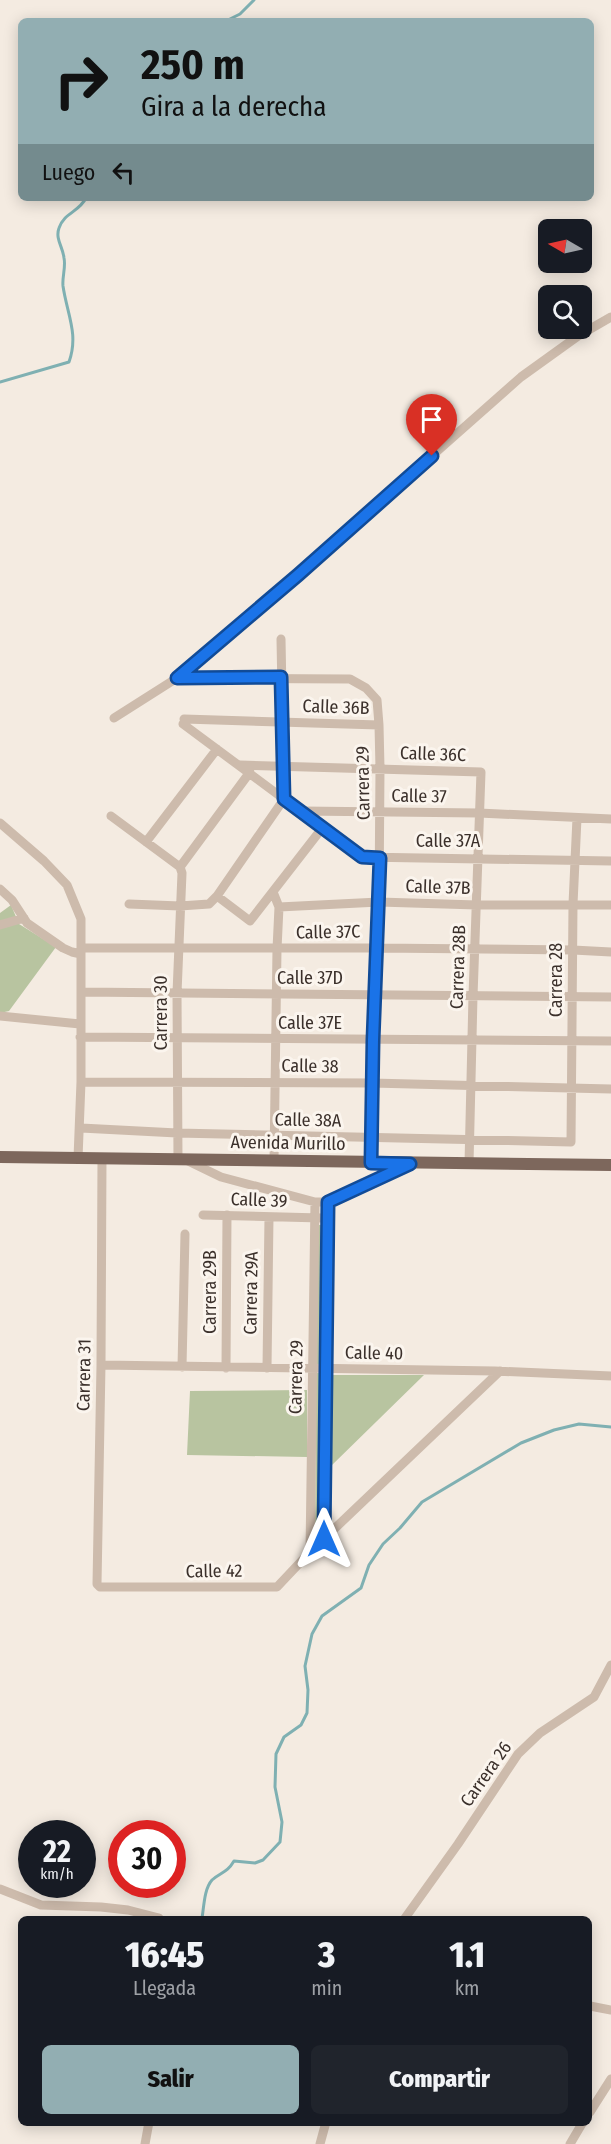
<!DOCTYPE html>
<html lang="es">
<head>
<meta charset="utf-8">
<style>
	:root { --surface:#171b24; --page:#20242c; --text:#f1f3f6; --muted:#9ea1a6; --accent:#92aeb2 }
	body { margin:0; font-family:"Fira Sans Condensed",sans-serif; background:var(--page); color:var(--text); height:100vh; display:flex; flex-direction:column; font-size:22px; white-space:nowrap }
	* { box-sizing:border-box; margin:0 }
	p { font-size:20px; color:var(--muted) }
	.icon { flex:none; width:33px; height:33px; fill:none; stroke:currentColor; stroke-width:2; stroke-linecap:round; stroke-linejoin:round }
	.map { position:relative; flex:1; overflow:hidden }
	.panel { position:absolute; left:18px; top:1916px; width:574px; height:210px; display:flex; flex-direction:column; background:var(--surface); border-radius:9px; box-shadow:0 3px 15px #0003 }
	.panel>* { flex:none }
	.hud { position:absolute; left:18px; top:18px; width:576px; height:183px; border-radius:9px; box-shadow:0 3px 15px #0003; background:#92aeb2; color:#111; overflow:hidden }
	.needle { width:39px; rotate:279deg }
	.fabs { position:absolute; left:538px; top:219px; display:grid; gap:12px }
	.fabs a { display:grid; place-items:center; width:54px; height:54px; border-radius:9px; background:var(--surface); box-shadow:0 3px 15px #0003; font-size:30px }
	.speed { position:absolute; left:18px; top:1820px; display:flex; gap:12px; font-size:30px; font-weight:700; text-align:center }
	.speed>* { display:grid; place-content:center; width:78px; height:78px; border-radius:50%; background:var(--surface); box-shadow:0 3px 15px #0003; line-height:1 }
	.speed small { font-size:15px; font-weight:400 }
	.speed .limit { border:9px solid #d22; background:#fff; color:#111 }
	.pin { position:absolute; display:grid; place-items:center; width:51px; height:51px; color:#fff; margin:-62px -26px; border-radius:50% 50% 50% 0; rotate:-45deg; box-shadow:0 0 6px #0007 }
	.pin .icon { rotate:45deg }
	.me { position:absolute; width:66px; margin:-33px; rotate:0deg; stroke-linejoin:round; filter:drop-shadow(0 0 4px #0008) }
	.turn { display:flex; align-items:center; gap:21px; height:126px; padding:0 24px; font-size:27px }
	.turn .icon { width:78px; height:78px; stroke-width:2.5 }
	.turn b { display:block; font-size:42px; line-height:51px }
	.then { display:flex; align-items:center; height:57px; padding:0 24px; background:#0003; gap:12px; font-size:22px }
	.eta { display:flex; justify-content:space-evenly; align-items:center; height:102px; text-align:center }
	.eta b { font-size:36px; font-weight:800; line-height:42px }
	.button { display:flex; gap:12px; margin-top:auto; padding:12px 24px }
	.button a { flex:1; height:69px; border-radius:9px; background:var(--accent); color:#111; font-size:24px; font-weight:800; line-height:69px; text-align:center }
	.button a+a { background:var(--page); color:var(--text) }
	.map>svg:first-child { display:block }
	.green { fill:#b8c4a0 }
	.lines { fill:none; stroke-linecap:round; stroke-linejoin:round }
	.stream { stroke:#7fb0b2; stroke-width:3 }
	.minor { stroke:#cdbbac; stroke-width:9 }
	.major { stroke:#7d675c; stroke-width:12 }
	.route-casing { stroke:#114b97; stroke-width:15 }
	.route { stroke:#1a73e8; stroke-width:10 }
	.labels { text-anchor:middle; dominant-baseline:central; stroke-width:6; stroke-linejoin:round; paint-order:stroke }
	.street-label { font-size:18px; fill:#3b302b; stroke:#fbf5ee }
</style>
</head>
<body>
<div class="map">
<svg width="611" height="2144" viewBox="0 0 611 2144">
	<rect width="100%" height="100%" fill="#f4ebe1"/>
	<path class="green" d="M11,905L19,924L56,947L9,1011L0,1013V913Z
		M317,1225H323L321,1365H316Z
		M316,1373H322L321,1535L315,1542Z
		M331,1375H424L330,1467Z
		M307,1390V1457L187,1455L190,1391Z"/>
	<g class="lines">
		<path class="stream" d="M226,21L240,14L254,0
			M0,382L69,362C79,334 67,314 63,286C62,277 66,267 64,258C63,247 55,239 59,228C64,213 79,212 86,198
			M202,1918C204,1907 204,1889 212,1880C221,1872 227,1873 234,1861L255,1863L263,1860L280,1842L282,1822L275,1787L276,1754L284,1737L301,1725L307,1713L308,1690L305,1666L312,1634L322,1616L361,1588L369,1565L383,1544L400,1528L422,1502L521,1443L554,1430L579,1424L611,1427"/>
		<path class="minor" d="M177,678L350,679L366,688L377,700L379,725L380,768L379,902L373,1040L371,1163
			M114,718L177,678L227,637L521,377L578,336L611,317
			M184,719L379,725
			M183,724L362,857L611,861
			M240,765L481,772L473,996L469,1164
			M302,811L479,813L611,819
			M111,816L180,867
			M0,823L44,861L67,885L81,919V1082L78,1158
			M146,842L217,749
			M180,867L250,772
			M0,889L12,900L27,923L63,948L72,952L81,954
			M273,892L279,907L277,949L274,1161
			M217,896L250,921L323,827
			M129,904L180,906L209,904L217,896L284,799L281,639
			M279,907L379,902L477,905H611
			M0,925L24,918
			M81,948H377L573,950L611,952
			M81,992L611,997
			M0,1016L80,1024
			M80,1037L611,1041
			M81,1082L372,1083L611,1089
			M81,1128L177,1133L571,1142L573,904L577,818
			M102,1158L101,1365L97,1584L100,1587H277L310,1552L500,1371
			M178,1159L177,993L182,873L180,867
			M188,1161L221,1177L315,1202H328L410,1164
			M203,1215L321,1218
			M101,1365L495,1371L611,1376
			M182,1367L185,1234
			M226,1368L227,1215
			M267,1368L269,1217
			M324,1539L328,1202
			M310,1552L315,1202
			M0,1889L41,1905L101,1907L128,1910L159,1918
			M405,1918L458,1844L518,1754L540,1733L594,1697L611,1665
			M590,2006L611,2010
			M590,2112L611,2079
			M145,2144L149,2122
			M320,2144L326,2122
			M570,2144L583,2122"/>
		<path class="major" d="M0,1157L611,1165"/>
	</g>
	<g class="lines">
		<g class="route-casing">
			<path id="route" d="M324,1539L328,1202L410,1164L371,1163L373,1040L380,858L362,857L284,799L281,677L177,678L298,575L432,456"/>
		</g>
		<use href="#route" class="route"/>
	</g>
	<g class="labels">
		<g class="street-label">
			<text transform="translate(336 707) rotate(2)">Calle 36B</text>
			<text transform="translate(433 754) rotate(2)">Calle 36C</text>
			<text transform="translate(363 783) rotate(-91)">Carrera 29</text>
			<text transform="translate(419 796) rotate(1)">Calle 37</text>
			<text x="448" y="841">Calle 37A</text>
			<text transform="translate(438 887) rotate(2)">Calle 37B</text>
			<text transform="translate(328 932) rotate(-1)">Calle 37C</text>
			<text transform="translate(458 967) rotate(-88)">Carrera 28B</text>
			<text x="310" y="978">Calle 37D</text>
			<text transform="translate(556 980) rotate(-90)">Carrera 28</text>
			<text transform="translate(161 1013) rotate(-90)">Carrera 30</text>
			<text x="310" y="1023">Calle 37E</text>
			<text transform="translate(310 1066) rotate(1)">Calle 38</text>
			<text transform="translate(308 1120) rotate(1)">Calle 38A</text>
			<text transform="translate(288 1143) rotate(1)">Avenida Murillo</text>
			<text transform="translate(259 1200) rotate(2)">Calle 39</text>
			<text transform="translate(210 1292) rotate(-90)">Carrera 29B</text>
			<text transform="translate(251 1293) rotate(-89)">Carrera 29A</text>
			<text transform="translate(374 1353) rotate(1)">Calle 40</text>
			<text transform="translate(84 1375) rotate(-89)">Carrera 31</text>
			<text transform="translate(296 1377) rotate(-89)">Carrera 29</text>
			<text transform="translate(214 1571) rotate(-1)">Calle 42</text>
			<text transform="translate(486 1774) rotate(-55)">Carrera 26</text>
		</g>
	</g>
</svg>
<div class="fabs">
<a><svg class="needle" viewBox="-14 -14 28 28"><path d="M0-13l5 13h-10z" fill="#e53935"/><path d="M0 13l5-13h-10z" fill="#9ea1a6"/></svg></a>
<a><svg class="icon" aria-label="search" viewBox="0 0 24 24"><circle cx="10" cy="10" r="6"/><path d="M15 15l6 6"/></svg></a>
</div>
<div class="speed"><div>22<small>km/h</small></div><div class="limit">30</div></div>
<div class="pin" style="left:432px;top:456px;background:#d93025"><svg class="icon" aria-label="arrive" viewBox="0 0 24 24"><path d="M6 21V4h12l-3 4 3 4H6"/></svg></div>
<svg class="me" style="left:324px;top:1539px" viewBox="-20 -20 40 40"><path d="M0-17L14 15 0 8-14 15z" fill="#1a73e8" stroke="#fff" stroke-width="4"/></svg>
<div class="hud">
<div class="turn"><svg class="icon" aria-label="right" viewBox="0 0 24 24"><path d="M7 20v-9h11M14 6l5 5-5 5"/></svg><div><b>250 m</b>Gira a la derecha</div></div>
<div class="then">Luego<svg class="icon" aria-label="left" viewBox="0 0 24 24"><path d="M17 20v-9H6M10 6l-5 5 5 5"/></svg></div>
</div>
<section class="panel">
<div class="eta">
<div><b>16:45</b><p>Llegada</p></div>
<div><b>3</b><p>min</p></div>
<div><b>1.1</b><p>km</p></div>
</div>
<div class="button"><a>Salir</a><a>Compartir</a></div>
</section>
</div>
</body>
</html>
